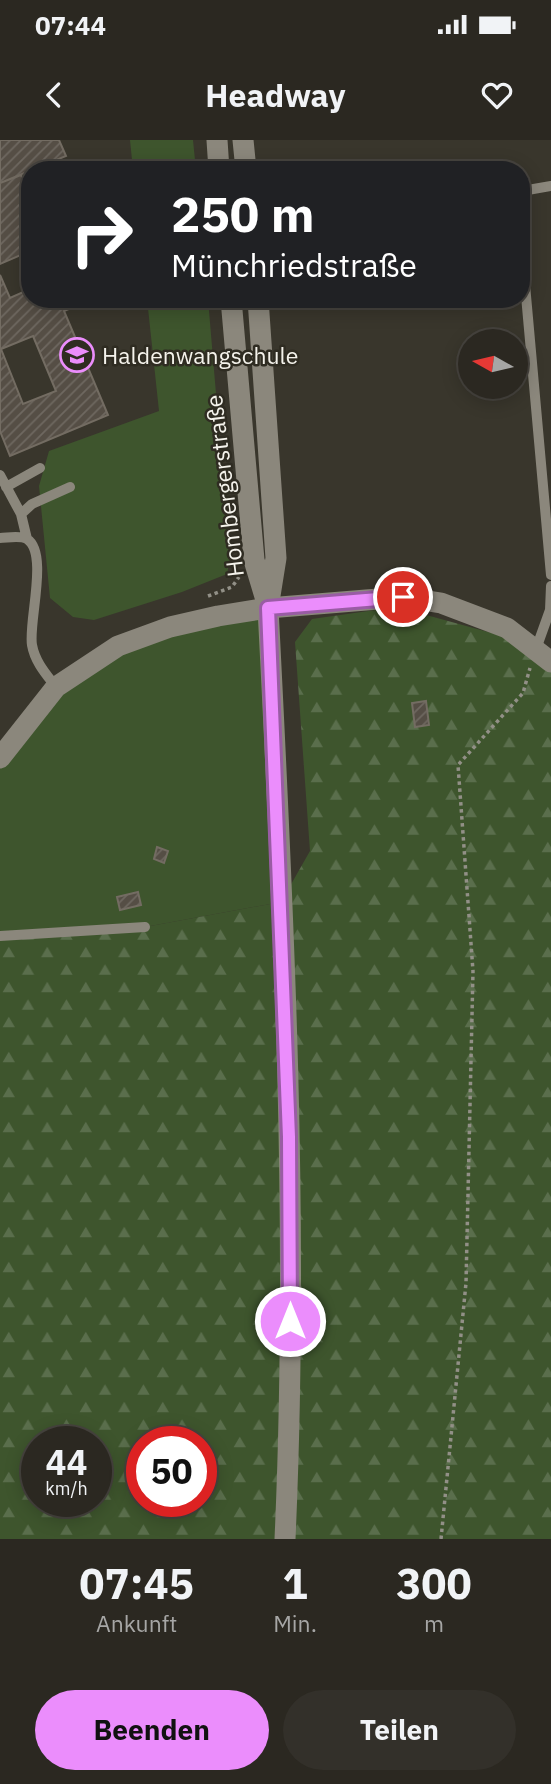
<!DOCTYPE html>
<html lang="de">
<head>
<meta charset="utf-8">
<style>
	:root { --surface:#2b2821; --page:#33302a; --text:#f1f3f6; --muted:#a6a6a5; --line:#47443f; --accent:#eb8dfc }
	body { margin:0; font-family:"IBM Plex Sans",sans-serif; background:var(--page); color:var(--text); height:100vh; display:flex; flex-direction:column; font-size:26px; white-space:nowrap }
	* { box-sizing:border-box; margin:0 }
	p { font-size:23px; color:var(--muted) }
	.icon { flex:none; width:38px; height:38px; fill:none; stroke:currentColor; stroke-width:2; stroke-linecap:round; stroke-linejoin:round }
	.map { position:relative; height:1399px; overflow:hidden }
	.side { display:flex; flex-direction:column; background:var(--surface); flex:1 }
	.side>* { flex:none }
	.guide { position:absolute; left:21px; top:21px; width:509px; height:147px; border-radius:28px; box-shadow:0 4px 18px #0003,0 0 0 2px var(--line); background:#202124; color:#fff; overflow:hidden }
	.needle { width:46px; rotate:278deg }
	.tools { position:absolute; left:458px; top:189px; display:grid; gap:14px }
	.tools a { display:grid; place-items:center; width:70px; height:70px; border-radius:50%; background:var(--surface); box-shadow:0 4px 18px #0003,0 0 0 2px var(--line); font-size:35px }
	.speed { position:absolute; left:21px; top:1286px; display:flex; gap:14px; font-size:35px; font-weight:700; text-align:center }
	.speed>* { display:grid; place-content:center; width:91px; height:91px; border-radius:50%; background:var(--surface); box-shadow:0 4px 18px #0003,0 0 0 2px var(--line); line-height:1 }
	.speed small { font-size:18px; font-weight:400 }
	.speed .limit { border:10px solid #d22; background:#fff; color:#111 }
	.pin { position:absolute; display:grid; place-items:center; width:60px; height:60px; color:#fff; margin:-30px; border:4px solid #fff; border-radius:50%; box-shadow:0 2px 7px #0007 }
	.me { position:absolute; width:77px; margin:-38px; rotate:0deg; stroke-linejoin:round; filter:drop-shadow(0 0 5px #0008) }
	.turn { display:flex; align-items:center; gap:24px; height:147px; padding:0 35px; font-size:32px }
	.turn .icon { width:91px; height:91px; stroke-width:2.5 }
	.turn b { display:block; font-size:49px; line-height:60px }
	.eta { display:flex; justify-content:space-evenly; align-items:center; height:119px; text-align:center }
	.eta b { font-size:42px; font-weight:700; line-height:49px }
	.button { display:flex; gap:14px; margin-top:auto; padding:14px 35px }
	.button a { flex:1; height:80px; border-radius:42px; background:var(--accent); color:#111; font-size:28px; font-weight:700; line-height:80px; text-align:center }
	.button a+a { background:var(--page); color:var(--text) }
	.status { display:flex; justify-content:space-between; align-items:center; height:49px; padding:0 35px; background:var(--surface); direction:ltr }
	.status svg { height:19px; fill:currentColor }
	header { display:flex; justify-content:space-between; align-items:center; height:91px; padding:0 35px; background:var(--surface); font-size:32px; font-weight:700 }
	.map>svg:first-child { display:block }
	.green { fill:#3e552d }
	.forest { fill:url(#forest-firs); fill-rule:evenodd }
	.building { fill:url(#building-hatch); stroke:#736c62; stroke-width:2; fill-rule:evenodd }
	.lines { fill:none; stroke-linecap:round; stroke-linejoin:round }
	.path { stroke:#929087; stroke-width:3.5; stroke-dasharray:3.5 3.5; stroke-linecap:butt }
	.lane { stroke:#8b877c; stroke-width:10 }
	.street { stroke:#8b877c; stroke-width:21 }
	.secondary { stroke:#8b877c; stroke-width:21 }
	.route-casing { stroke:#995ca4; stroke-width:18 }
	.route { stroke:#eb8dfc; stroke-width:12 }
	.labels { text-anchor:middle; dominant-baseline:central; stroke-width:5; stroke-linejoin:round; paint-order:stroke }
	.poi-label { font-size:23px; fill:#f5f3ec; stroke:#2f2c22; text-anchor:start }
	.street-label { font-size:23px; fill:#f5f3ec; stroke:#2f2c22 }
</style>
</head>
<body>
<div class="status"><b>07:44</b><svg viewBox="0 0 49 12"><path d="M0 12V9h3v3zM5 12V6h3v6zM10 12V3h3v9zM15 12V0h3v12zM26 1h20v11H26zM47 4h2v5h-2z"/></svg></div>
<header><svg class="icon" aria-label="back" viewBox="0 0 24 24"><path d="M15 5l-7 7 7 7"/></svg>Headway<svg class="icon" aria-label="heart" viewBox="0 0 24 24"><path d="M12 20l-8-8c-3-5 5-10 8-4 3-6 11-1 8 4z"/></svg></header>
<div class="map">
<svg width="551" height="1399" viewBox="0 0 551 1399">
	<defs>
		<pattern id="forest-firs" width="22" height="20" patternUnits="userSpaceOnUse" patternTransform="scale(1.75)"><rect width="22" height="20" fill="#3e552d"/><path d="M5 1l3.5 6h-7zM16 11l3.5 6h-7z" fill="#5a6e4c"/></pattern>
		<pattern id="building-hatch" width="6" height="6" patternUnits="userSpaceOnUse" patternTransform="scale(1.75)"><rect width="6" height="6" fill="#554e45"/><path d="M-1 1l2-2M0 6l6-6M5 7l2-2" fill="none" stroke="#6e6860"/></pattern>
	</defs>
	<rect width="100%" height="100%" fill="#39362c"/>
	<path class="green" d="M130,0H193L196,30H133Z
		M147,159H208L230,419L227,434L182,452L94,480L73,477L50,458L39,346L49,311L159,271Z
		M268,468L281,762L145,787L0,796V618L56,547L118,506Z"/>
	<path class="forest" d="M397,467L499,495L551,528V1399H0V796L145,787L281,762L310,711L295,502L312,479ZM37,1302H96V1362H37ZM142,1302H201V1362H142Z"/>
	<path class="building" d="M0,0H59L66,16L0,43Z
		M21,35L30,57V111L0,124V43Z
		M0,135L10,158L30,149V159H92L64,171L108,275L10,316L0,291ZM33,196L56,251L23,264L1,209Z
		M426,561L429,585L415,587L412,563Z
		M157,707L168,711L164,723L154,719Z
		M138,752L141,765L120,770L117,757Z"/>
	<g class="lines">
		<path class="path" d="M208,456L232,447L239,437
			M441,1399L466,1143L473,831L458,625L523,553L530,528"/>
		<path class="lane" d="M522,51L551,46
			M522,111L551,435
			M0,335L21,374L27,399
			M6,347L40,328
			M21,374L32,364L70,347
			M0,398C7,398 20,395 27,399C49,413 28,483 32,505C35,522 46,534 56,547
			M536,509L550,470L551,446
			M0,796L145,787"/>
		<path class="street" d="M0,618L56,547L118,506L170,487L218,476L268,468L403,457L441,463L507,488L551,522"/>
		<path class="secondary" d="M217,0L219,30
			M243,0L246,30
			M231,159L254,420L266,460
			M258,159L276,418L268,468C284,778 299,1089 285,1399"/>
	</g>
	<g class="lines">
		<g class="route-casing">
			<path id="route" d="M290,1181L289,997L268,468L403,457"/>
		</g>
		<use href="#route" class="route"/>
	</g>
	<defs>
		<g id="school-ring" transform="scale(1.75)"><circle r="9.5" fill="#2f2c22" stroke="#eb8dfc" stroke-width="1.5"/><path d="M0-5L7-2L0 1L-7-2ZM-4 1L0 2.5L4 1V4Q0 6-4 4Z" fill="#eb8dfc"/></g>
	</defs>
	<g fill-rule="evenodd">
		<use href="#school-ring" x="77" y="215"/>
	</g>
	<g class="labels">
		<g class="poi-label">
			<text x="102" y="215">Haldenwangschule</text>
		</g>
		<g class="street-label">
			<text transform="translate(224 346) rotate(-97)">Hombergerstraße</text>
		</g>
	</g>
</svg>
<div class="tools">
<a><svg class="needle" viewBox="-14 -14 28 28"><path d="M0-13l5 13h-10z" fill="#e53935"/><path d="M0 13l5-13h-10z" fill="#a6a6a5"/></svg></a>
</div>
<div class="speed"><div>44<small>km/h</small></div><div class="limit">50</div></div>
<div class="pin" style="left:403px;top:457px;background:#d93025"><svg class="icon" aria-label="arrive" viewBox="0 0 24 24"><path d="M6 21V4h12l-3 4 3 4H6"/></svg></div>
<svg class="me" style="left:290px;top:1181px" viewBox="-20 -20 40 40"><circle r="17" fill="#eb8dfc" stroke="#fff" stroke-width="3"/><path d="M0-11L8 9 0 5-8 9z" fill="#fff"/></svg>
<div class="guide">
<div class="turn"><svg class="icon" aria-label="right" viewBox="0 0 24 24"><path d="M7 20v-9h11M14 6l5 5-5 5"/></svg><div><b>250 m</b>Münchriedstraße</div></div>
</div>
</div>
<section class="side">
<div class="eta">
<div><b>07:45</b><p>Ankunft</p></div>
<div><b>1</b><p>Min.</p></div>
<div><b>300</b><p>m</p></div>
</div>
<div class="button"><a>Beenden</a><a>Teilen</a></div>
</section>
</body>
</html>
